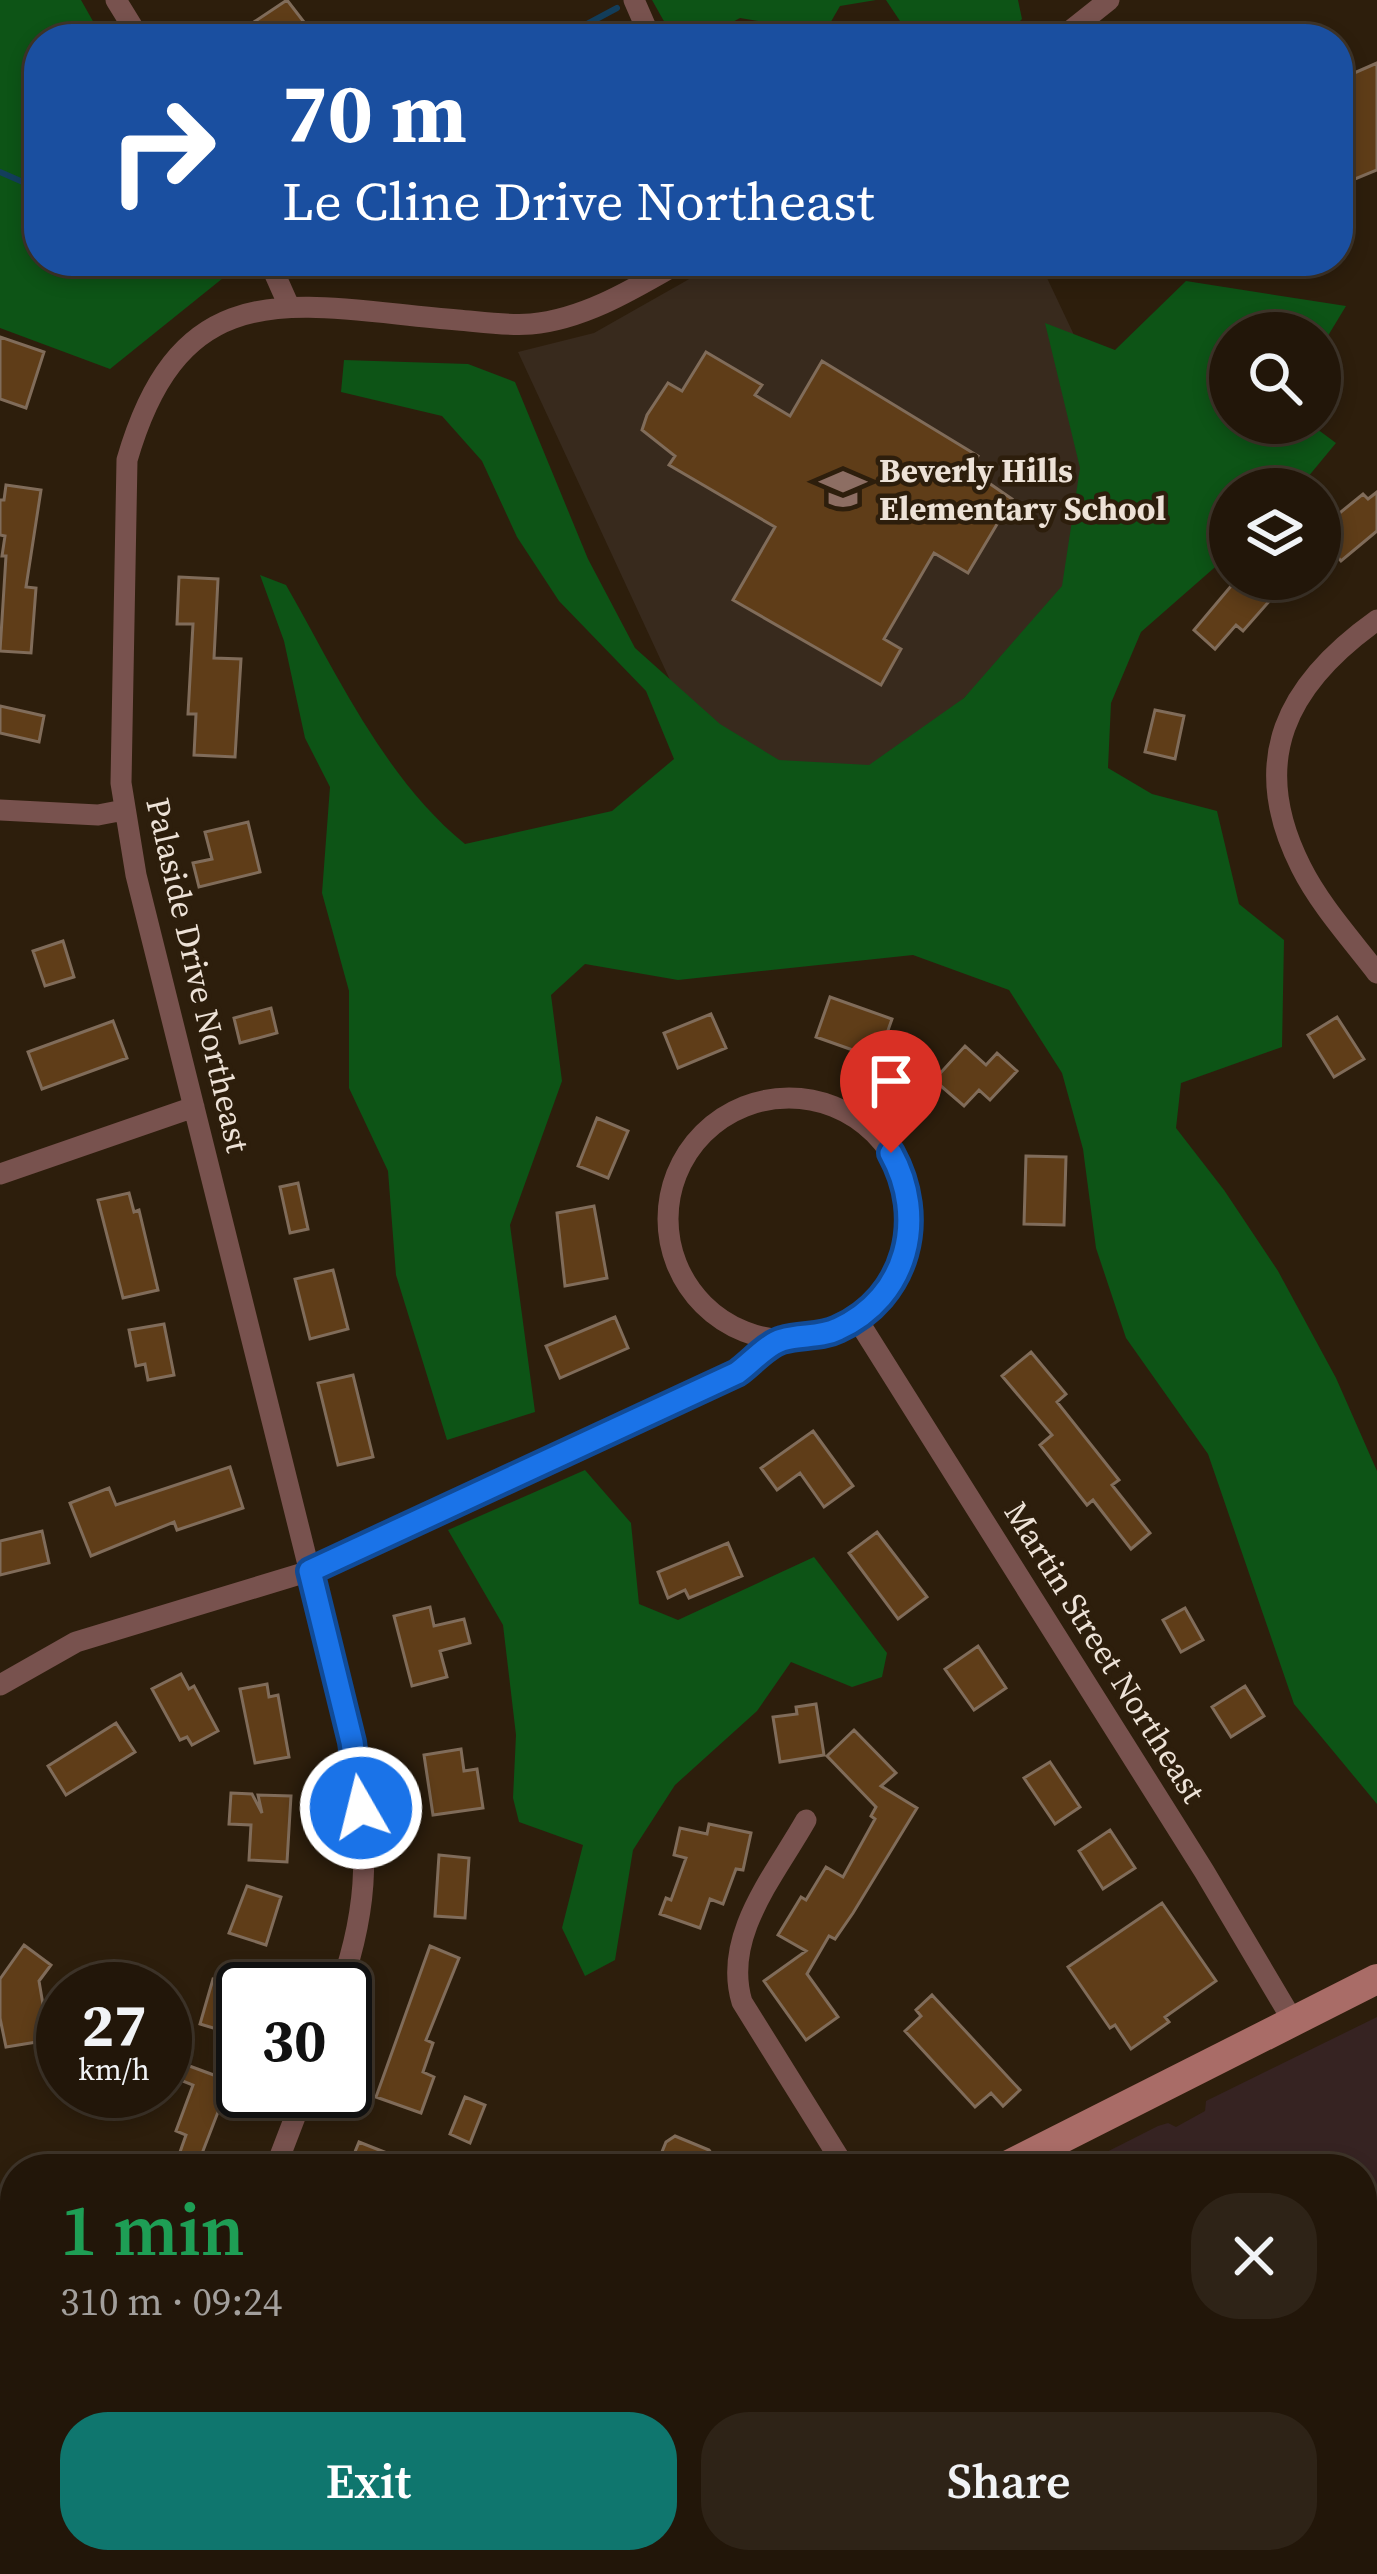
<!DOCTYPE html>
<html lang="en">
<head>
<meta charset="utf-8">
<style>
	:root { --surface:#221609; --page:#2e2317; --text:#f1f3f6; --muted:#a29f9c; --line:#3f352a; --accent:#0f766e }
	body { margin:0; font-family:"Source Serif 4",serif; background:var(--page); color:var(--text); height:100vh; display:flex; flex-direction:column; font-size:45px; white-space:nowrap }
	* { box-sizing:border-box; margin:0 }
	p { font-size:39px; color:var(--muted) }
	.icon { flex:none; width:66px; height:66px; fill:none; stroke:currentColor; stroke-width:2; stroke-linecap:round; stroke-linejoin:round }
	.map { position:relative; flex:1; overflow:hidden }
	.drawer { position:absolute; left:0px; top:2154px; width:1377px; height:420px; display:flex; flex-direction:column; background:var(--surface); border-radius:48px 48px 0 0; box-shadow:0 6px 18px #0003,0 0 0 3px var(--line) }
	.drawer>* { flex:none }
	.top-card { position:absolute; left:24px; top:24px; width:1329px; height:252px; border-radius:48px; box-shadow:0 6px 18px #0003,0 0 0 3px var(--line); background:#1a4fa0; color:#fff; overflow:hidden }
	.buttons { position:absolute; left:1209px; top:312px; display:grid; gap:24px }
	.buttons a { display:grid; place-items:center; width:132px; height:132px; border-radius:50%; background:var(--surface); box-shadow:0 6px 18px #0003,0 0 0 3px var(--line); font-size:60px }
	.speed { position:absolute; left:36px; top:1962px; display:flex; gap:24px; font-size:60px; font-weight:700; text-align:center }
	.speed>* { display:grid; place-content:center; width:156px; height:156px; border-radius:50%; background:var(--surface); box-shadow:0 6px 18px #0003,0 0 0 3px var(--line); line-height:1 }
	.speed small { font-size:30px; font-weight:400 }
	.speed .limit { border:6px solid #111; border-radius:18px; background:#fff; color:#111 }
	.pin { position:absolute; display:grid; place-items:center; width:102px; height:102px; color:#fff; margin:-123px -51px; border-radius:50% 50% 50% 0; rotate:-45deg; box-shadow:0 0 12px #0007 }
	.pin .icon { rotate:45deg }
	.me { position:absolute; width:132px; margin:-66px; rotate:352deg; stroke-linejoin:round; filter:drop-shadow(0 0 9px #0008) }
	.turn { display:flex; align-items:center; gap:42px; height:252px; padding:0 60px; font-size:54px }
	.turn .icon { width:156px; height:156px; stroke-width:2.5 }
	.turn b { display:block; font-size:84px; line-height:102px }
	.round { display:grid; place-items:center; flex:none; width:126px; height:126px; border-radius:48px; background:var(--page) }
	.summary { display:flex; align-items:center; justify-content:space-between; height:204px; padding:0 60px }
	h1 { font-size:72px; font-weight:600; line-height:90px; color:#1e9e55 }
	.cta { display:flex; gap:24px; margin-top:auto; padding:24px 60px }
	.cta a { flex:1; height:138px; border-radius:48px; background:var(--accent); color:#fff; font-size:48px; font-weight:600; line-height:138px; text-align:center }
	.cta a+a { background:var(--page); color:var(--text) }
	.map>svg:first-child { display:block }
	.education { fill:#382a1d }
	.medical { fill:#362322 }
	.forest { fill:#0d5416 }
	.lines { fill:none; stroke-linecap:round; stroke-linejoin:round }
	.stream { stroke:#133e5b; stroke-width:6 }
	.building { fill:#5f3d18; stroke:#806c5a; stroke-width:3 }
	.minor { stroke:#78524e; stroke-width:21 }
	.secondary { stroke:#a96c67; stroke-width:30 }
	.route-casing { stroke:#114b97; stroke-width:30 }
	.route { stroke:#1a73e8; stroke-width:21 }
	.labels { text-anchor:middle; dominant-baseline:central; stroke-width:9; stroke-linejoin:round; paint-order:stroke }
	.poi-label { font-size:33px; font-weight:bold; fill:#ede2d7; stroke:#2d1e0c; text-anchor:start }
	.street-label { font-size:33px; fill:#ede2d7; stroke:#2d1e0c }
</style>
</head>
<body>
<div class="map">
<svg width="1377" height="2574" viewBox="0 0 1377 2574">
	<rect width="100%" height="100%" fill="#2d1e0c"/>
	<path class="education" d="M721,261H1039L1110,411L1098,567L864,796L702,749L518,352L594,333Z"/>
	<path class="medical" d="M1377,2017V2574H589L602,2559H1362V2169H1073L1158,2126L1168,2123L1176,2127L1205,2111L1206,2101Z"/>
	<path class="forest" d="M0,0H81L103,39H39V261H228L233,270L110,369L0,328Z
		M652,0H876L840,6L825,32L740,18L701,39H674Z
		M886,0H1018L1022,19L1002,39H912Z
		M1186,281L1346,306L1320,349V333H1230V423H1309L1336,443L1298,489H1230V554L1141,632L1111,703L1108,768L1152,794L1217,811L1239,904L1284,940L1282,1047L1181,1083L1176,1128L1224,1190L1278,1271L1336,1378L1377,1471V1804L1294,1704L1208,1454L1126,1338L1096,1248L1083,1149L1062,1073L1009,990L913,955L678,980L585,964L551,995L562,1081L510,1225L535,1412L447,1440L396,1275L388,1171L349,1088V991L322,893L330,787L305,738L284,641L260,575L286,585C337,674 384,778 465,844L612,811L674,759L646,691L559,601L517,537L482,461L442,416L341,392L344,360L468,364L515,382L588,559L635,648L720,724L779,760L869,765L964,698L1062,586L1080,468L1045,323L1115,350Z
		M585,1470L631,1523L639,1604L678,1620L814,1557L887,1653L882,1677L852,1687L791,1662L757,1711L675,1785L633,1850L615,1960L585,1976L562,1928L583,1845L519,1822L513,1798L516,1735L503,1625L448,1530Z"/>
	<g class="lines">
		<path class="stream" d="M559,39L617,8
			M0,172L39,189"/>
	</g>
	<path class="building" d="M287,0L307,26L288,39H252L245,28Z
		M1377,63V170L1338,186V80Z
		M0,337L44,352L26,408L0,399Z
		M706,352L762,385L755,395L790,416L822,361L978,456L970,470L1012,499L968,573L934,553L884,639L901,649L881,685L733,600L775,527L669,465L675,456L642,430L647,415L668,383L682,391Z
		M6,485L41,490L26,587L36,588L31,653L0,651L6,556H2L5,536L0,535V500H4Z
		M1377,492V531L1341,561L1320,536V529L1363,494L1368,499Z
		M179,577L218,579L214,658L241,659L235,757L194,755L196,714H188L193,624H177Z
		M1237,579H1266L1279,590L1243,631L1236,625L1215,649L1194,630Z
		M0,706L44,716L39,742L0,733Z
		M1155,710L1184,716L1175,759L1145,752Z
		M248,822L260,872L199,887L193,863L212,859L205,832Z
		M63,941L74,977L45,986L33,951Z
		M830,997L892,1019L878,1059L816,1037Z
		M271,1008L277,1033L240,1043L234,1018Z
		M711,1014L726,1048L678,1068L664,1033Z
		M1337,1017L1364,1059L1334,1077L1308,1035Z
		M113,1021L127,1058L42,1089L28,1052Z
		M965,1046L986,1065L997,1053L1017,1071L990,1100L979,1090L964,1106L934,1080Z
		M597,1118L628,1131L608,1178L578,1166Z
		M1026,1156L1066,1157L1064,1225L1024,1224Z
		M298,1183L308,1229L290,1233L280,1187Z
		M129,1193L134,1212L139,1210L158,1290L123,1298L98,1200Z
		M594,1206L607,1278L565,1286L557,1213Z
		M333,1270L348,1329L310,1339L295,1279Z
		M615,1317L628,1348L560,1378L546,1346Z
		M164,1324L174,1375L148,1380L145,1364L136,1366L129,1330Z
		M1031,1352L1066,1394L1057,1402L1119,1480L1112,1485L1150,1533L1131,1549L1093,1500L1087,1505L1040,1445L1052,1435L1002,1376Z
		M353,1375L373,1457L338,1465L318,1383Z
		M813,1431L853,1486L824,1507L800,1473L777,1490L761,1468Z
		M230,1467L243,1508L177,1530L174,1522L91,1556L70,1503L109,1488L116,1505Z
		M42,1531L49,1563L0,1575V1541Z
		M877,1532L927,1597L898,1619L849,1553Z
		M728,1543L742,1576L689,1598L685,1590L668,1598L658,1572Z
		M430,1607L434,1626L464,1619L470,1643L440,1651L447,1677L412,1686L394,1616Z
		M1185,1608L1203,1640L1181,1652L1163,1620Z
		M978,1646L1006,1688L974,1710L945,1669Z
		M181,1674L189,1689L194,1686L218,1731L192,1745L187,1737L180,1740L152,1689Z
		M267,1684L269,1697L278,1695L289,1757L255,1763L240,1689Z
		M1245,1686L1264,1716L1231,1737L1212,1707Z
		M816,1704L824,1755L780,1762L773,1717L797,1714L796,1707Z
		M116,1723L135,1752L66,1795L48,1766Z
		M854,1730L896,1773L881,1786L917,1808L853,1913L835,1939L829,1936L807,1974L838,2017L806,2040L764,1981L806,1951L778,1935L801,1897L806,1900L826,1867L843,1877L875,1819L871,1816L876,1807L827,1756Z
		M461,1749L464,1771L477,1769L483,1808L433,1815L424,1755Z
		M1050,1762L1080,1807L1055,1824L1024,1778Z
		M231,1793L252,1794L262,1813L258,1795L291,1796L287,1862L249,1860L251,1825L229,1824Z
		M709,1824L751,1833L743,1870L736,1869L723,1904L710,1899L700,1928L660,1914L666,1898L671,1900L686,1858L674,1855L680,1828L707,1834Z
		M1110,1830L1135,1868L1103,1889L1079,1851Z
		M439,1855L469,1858L465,1918L435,1916Z
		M247,1886L281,1897L266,1945L229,1933Z
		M1162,1903L1216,1981L1165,2017L1169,2022L1131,2049L1115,2025L1110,2028L1068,1967Z
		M24,1945L51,1965L39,1981L49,2040L6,2047L0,2018V1979Z
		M430,1946L459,1958L426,2040L433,2043L423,2072L434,2077L421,2113L376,2097Z
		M213,1979L233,1985L230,1995L243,1999V2037L200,2024Z
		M932,1995L1020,2090L1003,2106L991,2093L975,2107L905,2031L921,2016L916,2010Z
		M165,2057L230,2081L196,2169H174L186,2135L176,2131L193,2085L165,2074Z
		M465,2097L485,2105L470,2143L450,2134Z
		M675,2136L709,2150L722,2169H655L666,2142Z
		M359,2142L425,2168V2169H348Z"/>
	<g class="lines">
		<path class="minor" d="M116,0L140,39
			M634,0L651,39
			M1060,39L1109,0
			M269,261L289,306
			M1377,620C1287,684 1247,760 1301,867C1320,905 1351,939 1377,973
			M0,810L98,815L124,810
			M668 1219a121 121 0 1 1 242 0a121 121 0 1 1-242 0Z
			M0,1174L194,1107
			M857,1319L1204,1871L1293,2021
			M0,1685L76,1642L310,1571L737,1374L781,1340
			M806,1820C775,1875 722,1936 742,2002L846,2169
			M340,1989C374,1892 365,1840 352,1741L136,875L121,783L127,460C183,266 297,307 458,320C481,322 507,326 531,324C585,319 635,288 682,261
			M275,2169L305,2091
			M0,2375H15
			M1362,2442L1377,2434"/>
		<path class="secondary" d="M1001,2169L1377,1979
			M511,2574L524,2559
			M562,2574L574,2559"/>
	</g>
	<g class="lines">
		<g class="route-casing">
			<path id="route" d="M361,1808L352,1742L310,1571L737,1373C750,1364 767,1344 782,1340C801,1334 820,1338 838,1329C908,1297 927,1218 891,1153"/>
		</g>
		<use href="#route" class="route"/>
	</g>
	<defs>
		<g id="school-bare" transform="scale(3.6)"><path d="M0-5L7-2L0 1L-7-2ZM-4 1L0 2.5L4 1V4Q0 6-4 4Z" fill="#8d6e63" stroke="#2d1e0c" stroke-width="2.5" paint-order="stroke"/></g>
	</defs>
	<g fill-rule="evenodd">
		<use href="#school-bare" x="843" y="489"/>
	</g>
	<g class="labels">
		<g class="poi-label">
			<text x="879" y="470">Beverly Hills<tspan x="879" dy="38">Elementary School</tspan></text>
		</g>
		<g class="street-label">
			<text transform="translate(198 975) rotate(77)">Palaside Drive Northeast</text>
			<text transform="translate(1105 1652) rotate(58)">Martin Street Northeast</text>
		</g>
	</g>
</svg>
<div class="buttons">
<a><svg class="icon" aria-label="search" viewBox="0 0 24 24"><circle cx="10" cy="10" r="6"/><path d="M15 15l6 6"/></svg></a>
<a><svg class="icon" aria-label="layers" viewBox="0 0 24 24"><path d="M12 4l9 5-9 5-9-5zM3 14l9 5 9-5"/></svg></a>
</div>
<div class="speed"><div>27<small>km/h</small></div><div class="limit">30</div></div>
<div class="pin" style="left:891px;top:1153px;background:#d93025"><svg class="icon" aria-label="arrive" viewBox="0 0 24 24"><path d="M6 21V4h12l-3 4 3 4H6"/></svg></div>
<svg class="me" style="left:361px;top:1808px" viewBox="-20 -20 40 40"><circle r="17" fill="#1a73e8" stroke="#fff" stroke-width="3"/><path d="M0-11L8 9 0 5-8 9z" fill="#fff"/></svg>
<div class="top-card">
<div class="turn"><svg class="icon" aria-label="right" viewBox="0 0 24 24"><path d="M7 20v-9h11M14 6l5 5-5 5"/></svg><div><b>70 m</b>Le Cline Drive Northeast</div></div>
</div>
<section class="drawer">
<div class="summary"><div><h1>1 min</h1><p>310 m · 09:24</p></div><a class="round"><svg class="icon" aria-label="close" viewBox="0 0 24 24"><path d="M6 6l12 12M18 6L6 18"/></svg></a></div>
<div class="cta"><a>Exit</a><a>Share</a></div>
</section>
</div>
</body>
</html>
